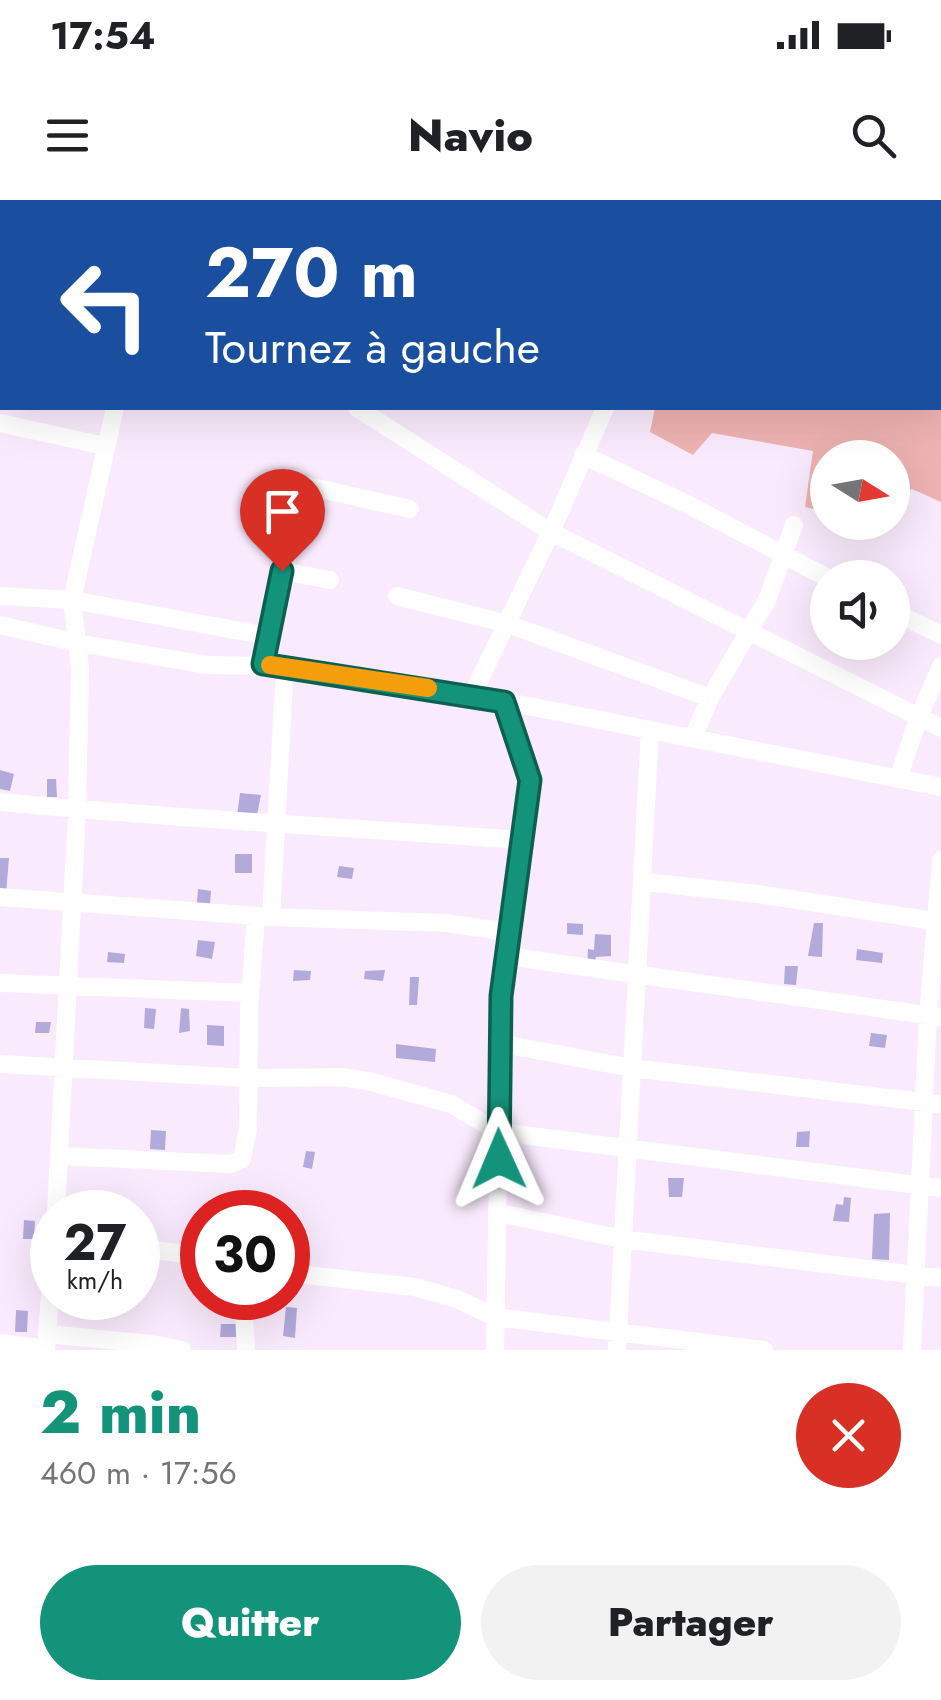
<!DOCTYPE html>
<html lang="fr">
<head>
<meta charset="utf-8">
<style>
	:root { --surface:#fff; --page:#f2f2f2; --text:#202124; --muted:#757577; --accent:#14937b }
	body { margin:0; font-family:Jost,sans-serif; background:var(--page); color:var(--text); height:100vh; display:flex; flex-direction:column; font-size:38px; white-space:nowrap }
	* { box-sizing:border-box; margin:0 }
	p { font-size:32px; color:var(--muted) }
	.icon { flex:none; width:55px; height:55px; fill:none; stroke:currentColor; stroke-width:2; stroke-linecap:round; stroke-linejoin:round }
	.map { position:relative; height:1150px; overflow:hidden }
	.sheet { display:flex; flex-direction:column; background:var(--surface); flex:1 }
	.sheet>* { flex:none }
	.top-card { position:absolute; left:0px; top:0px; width:942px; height:210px; box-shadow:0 10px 40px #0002; background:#1a4fa0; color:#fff; overflow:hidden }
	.needle { width:65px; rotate:101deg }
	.fabs { position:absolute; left:810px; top:240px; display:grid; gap:20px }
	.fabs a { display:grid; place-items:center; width:100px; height:100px; border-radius:50%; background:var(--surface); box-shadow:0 10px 40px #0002; font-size:50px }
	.speed { position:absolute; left:30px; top:990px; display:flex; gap:20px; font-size:50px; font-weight:700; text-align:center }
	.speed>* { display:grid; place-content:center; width:130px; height:130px; border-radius:50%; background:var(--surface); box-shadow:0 10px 40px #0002; line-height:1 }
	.speed small { font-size:25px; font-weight:400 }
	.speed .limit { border:15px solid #d22; background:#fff; color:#111 }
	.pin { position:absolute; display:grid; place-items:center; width:85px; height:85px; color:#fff; margin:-102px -42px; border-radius:50% 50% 50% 0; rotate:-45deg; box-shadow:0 0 10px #0007 }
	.pin .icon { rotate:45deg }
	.me { position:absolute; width:110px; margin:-55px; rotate:359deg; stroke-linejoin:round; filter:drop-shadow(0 0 8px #0008) }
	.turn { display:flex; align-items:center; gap:35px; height:210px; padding:0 40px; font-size:45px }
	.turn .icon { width:130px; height:130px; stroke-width:2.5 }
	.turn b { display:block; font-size:70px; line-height:85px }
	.round { display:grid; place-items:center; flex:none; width:105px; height:105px; border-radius:52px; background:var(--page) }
	.summary { display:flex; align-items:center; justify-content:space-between; height:170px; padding:0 40px }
	h1 { font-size:60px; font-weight:800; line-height:75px; color:var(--accent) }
	.action { display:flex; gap:20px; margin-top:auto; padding:20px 40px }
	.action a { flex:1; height:115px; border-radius:60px; background:var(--accent); color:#fff; font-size:40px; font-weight:800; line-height:115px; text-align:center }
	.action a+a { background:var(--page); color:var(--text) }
	.status { display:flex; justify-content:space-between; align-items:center; height:70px; padding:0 50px; background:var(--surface); direction:ltr }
	.status svg { height:28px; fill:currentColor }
	header { display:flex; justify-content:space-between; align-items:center; height:130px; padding:0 40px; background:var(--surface); font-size:45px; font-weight:800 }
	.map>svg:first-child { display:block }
	.green { fill:#eeb3b2 }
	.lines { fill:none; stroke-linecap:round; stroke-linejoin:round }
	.stream { stroke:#7e8dae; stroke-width:4 }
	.building { fill:#b2aadb }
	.minor { stroke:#fff; stroke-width:18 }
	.route-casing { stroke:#0d6050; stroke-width:25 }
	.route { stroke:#14937b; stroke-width:18 }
	.slow { stroke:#f59e0b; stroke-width:18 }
</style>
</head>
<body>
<div class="status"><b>17:54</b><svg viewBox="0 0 49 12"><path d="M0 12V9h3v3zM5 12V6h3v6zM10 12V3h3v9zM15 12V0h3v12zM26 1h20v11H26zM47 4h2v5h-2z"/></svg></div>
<header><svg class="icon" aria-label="menu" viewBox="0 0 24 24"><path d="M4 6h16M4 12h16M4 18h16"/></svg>Navio<svg class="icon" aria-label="search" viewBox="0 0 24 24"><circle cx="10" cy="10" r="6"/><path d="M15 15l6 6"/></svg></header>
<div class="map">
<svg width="941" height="1150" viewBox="0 0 941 1150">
	<rect width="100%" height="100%" fill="#faeafd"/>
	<path class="green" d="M223,0H941V302L912,289L893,302L892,258H828L827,312L805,307L813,251L712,233L693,255L650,232L655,208H940V2Z"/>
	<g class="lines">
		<path class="stream" d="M497,0H606"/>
	</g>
	<path class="building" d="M0,570L14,574L10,591L0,589Z
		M47,579H56L57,597H47Z
		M240,593L261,595L256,620L237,616Z
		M235,654H252V673H235Z
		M0,658H9L6,694L0,693Z
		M339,666L354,668L352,679L337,677Z
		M198,689L211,691L210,705L197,703Z
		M567,723L583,724V735L567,734Z
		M814,723H823L822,757L808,756Z
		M595,734L611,735V756L596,757L594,766H587L588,749L594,750Z
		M198,740L215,742L212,759L196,756Z
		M857,749L883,753L882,763L856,760Z
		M108,752L125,754L124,763L107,762Z
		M785,766H798L796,785L784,784Z
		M294,770L311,771L310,780L293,781Z
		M385,770L383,781L364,779L365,771Z
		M410,777H419L417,805H409Z
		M145,808L156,809L154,829L144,828Z
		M181,808L189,809L190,831L179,833Z
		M36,822H51L49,833H35Z
		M207,825L224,826V846L207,845Z
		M871,833L887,835L885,848L869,846Z
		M396,844L436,849L435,862L396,858Z
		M151,930L166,931L165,950L150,949Z
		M810,931L809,947H796L797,932Z
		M306,951L315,952L312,969L303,967Z
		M668,978H684L682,997H669Z
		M844,997L851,998L849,1022L833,1021L836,1004L843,1005Z
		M890,1013L889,1060L872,1059L874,1014Z
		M24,1020L35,1021L34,1039H23Z
		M286,1107L297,1108L295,1138L283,1136Z
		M16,1110L28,1111L27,1132H15Z
		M221,1124H237V1137H220Z"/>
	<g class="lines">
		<path class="minor" d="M0,53L2,54
			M0,143L2,144
			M357,208L551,332L941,528
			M0,223L105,246
			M583,255L691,306L828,378
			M282,371L330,380
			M0,396L72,400L268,436
			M397,396L508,424L710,498
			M892,411L941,435
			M0,425L78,443L207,465L285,466L472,495L941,587
			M263,464L303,285L410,309
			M472,495L551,332L605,208
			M693,538L710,498L767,400L794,325
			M898,579L919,517L941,466
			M0,602C173,619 347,627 521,640
			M644,682L758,694L941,722
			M0,697L271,717L446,723L508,732
			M271,717L285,466
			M505,756L941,817
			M0,783L250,793
			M498,843L632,868L941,904
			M0,864L247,878L341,877L368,881L451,904L499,932L941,988
			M60,956L231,964L242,959L248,929L249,809L256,716
			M56,1012L77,611L80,469L72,400L115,208
			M500,1013L622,1039L941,1078
			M138,1048L202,1056
			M288,1073L415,1087L457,1099L495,1117L764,1150
			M243,1098L246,1150
			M47,1134L151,1144L182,1150
			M0,1143L46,1149
			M46,1150L52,1068
			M495,1150L501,797L530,581L504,502
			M617,1150L650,530
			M912,1150L928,816L941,660"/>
	</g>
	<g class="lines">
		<g class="route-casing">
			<path id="route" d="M282,371L263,464L504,502L530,580L501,796L499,959"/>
		</g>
		<use href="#route" class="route"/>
		<path class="slow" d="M270,465L428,488"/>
	</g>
</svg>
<div class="fabs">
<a><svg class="needle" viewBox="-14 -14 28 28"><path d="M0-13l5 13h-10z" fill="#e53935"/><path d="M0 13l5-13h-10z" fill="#757577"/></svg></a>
<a><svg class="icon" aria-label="sound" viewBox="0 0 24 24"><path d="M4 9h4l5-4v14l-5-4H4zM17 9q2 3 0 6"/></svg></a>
</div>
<div class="speed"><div>27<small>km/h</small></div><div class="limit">30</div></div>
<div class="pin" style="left:282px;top:371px;background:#d93025"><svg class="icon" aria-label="arrive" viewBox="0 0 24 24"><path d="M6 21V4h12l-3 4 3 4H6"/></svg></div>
<svg class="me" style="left:499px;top:959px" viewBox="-20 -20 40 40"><path d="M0-17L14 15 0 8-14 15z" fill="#14937b" stroke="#fff" stroke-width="4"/></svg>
<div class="top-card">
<div class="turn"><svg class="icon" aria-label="left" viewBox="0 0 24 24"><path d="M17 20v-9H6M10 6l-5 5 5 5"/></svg><div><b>270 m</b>Tournez à gauche</div></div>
</div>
</div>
<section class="sheet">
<div class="summary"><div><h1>2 min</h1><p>460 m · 17:56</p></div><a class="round" style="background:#d93025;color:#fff"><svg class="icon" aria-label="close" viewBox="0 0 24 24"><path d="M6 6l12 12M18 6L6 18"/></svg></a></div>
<div class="action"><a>Quitter</a><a>Partager</a></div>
</section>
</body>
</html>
